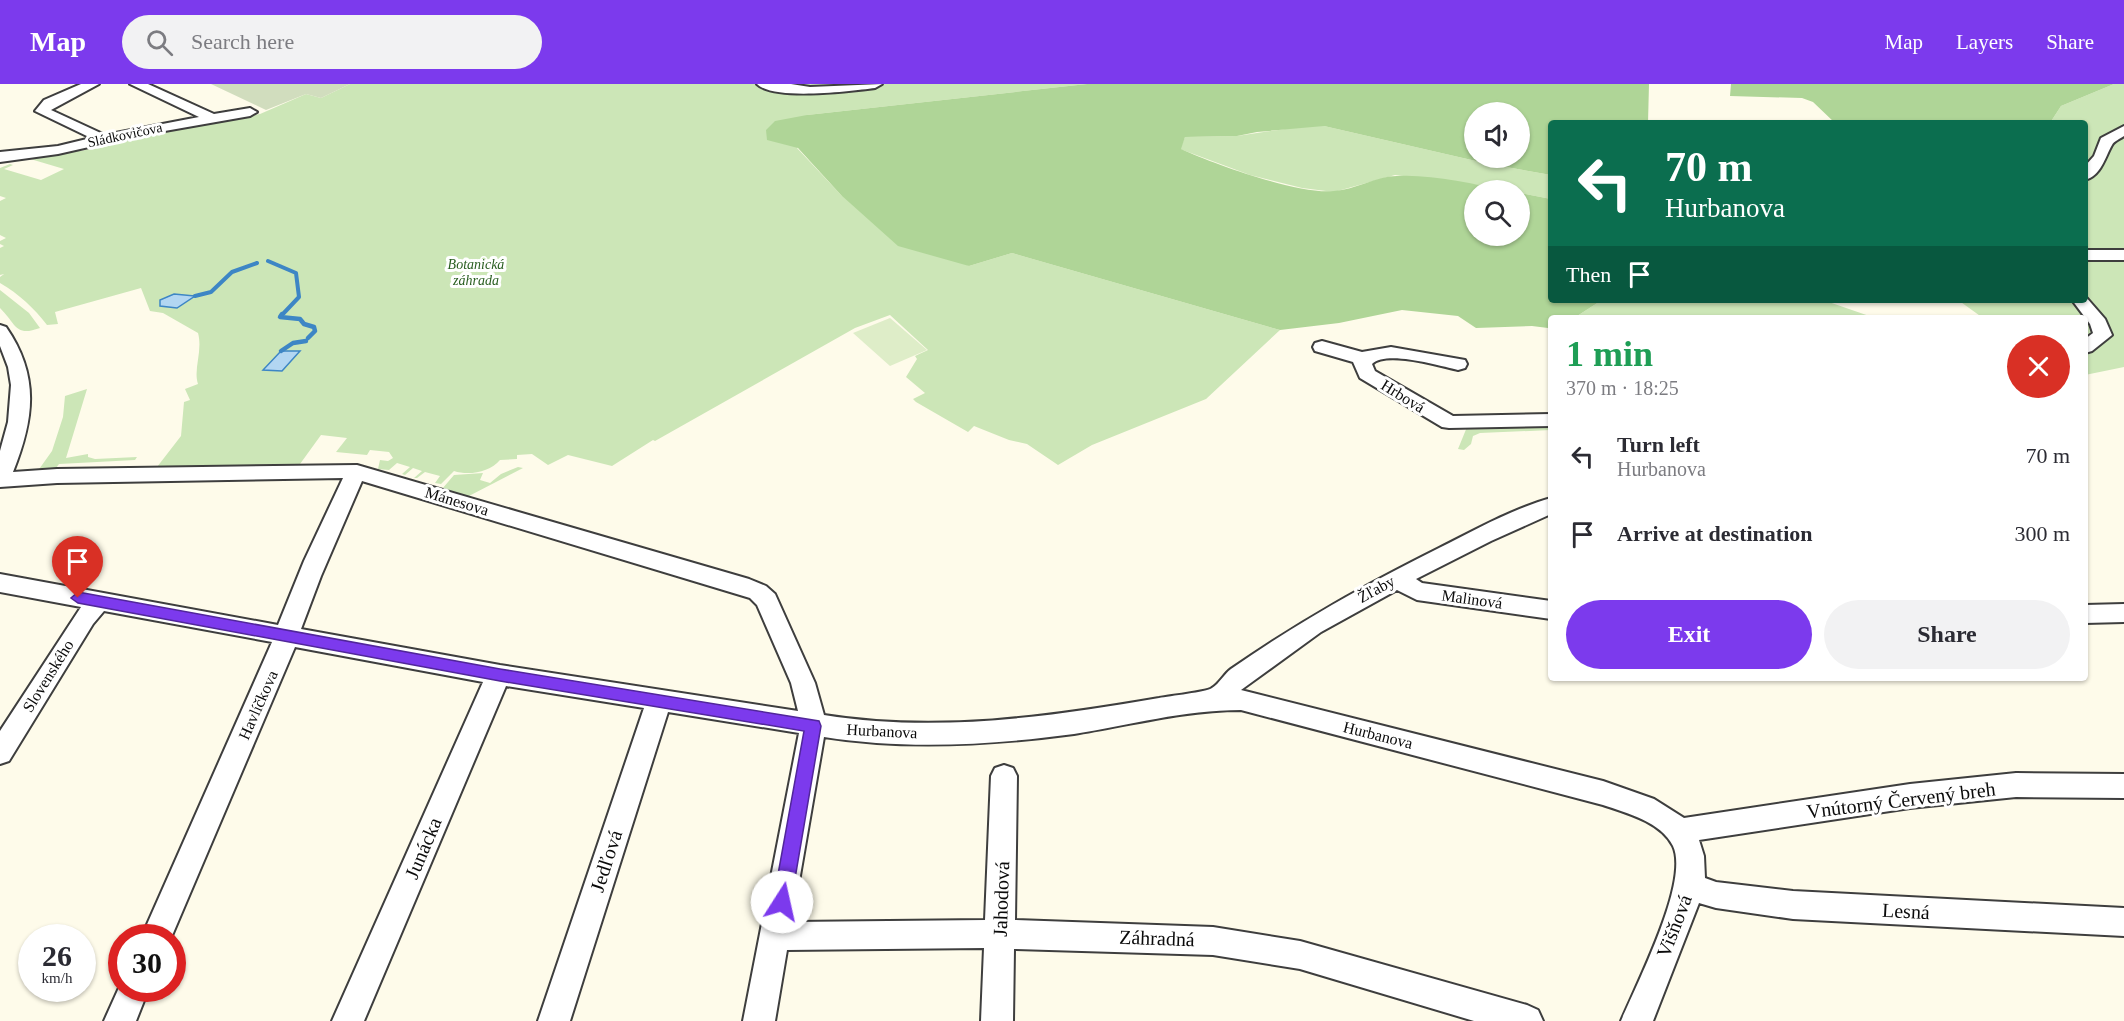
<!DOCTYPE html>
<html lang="en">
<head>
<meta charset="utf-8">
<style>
	:root { --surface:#fff; --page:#f2f2f3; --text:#2b2b33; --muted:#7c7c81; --accent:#7c3aed }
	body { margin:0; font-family:"Times New Roman",serif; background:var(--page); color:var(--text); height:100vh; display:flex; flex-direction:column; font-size:22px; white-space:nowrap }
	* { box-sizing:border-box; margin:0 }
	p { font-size:20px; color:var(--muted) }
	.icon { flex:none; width:33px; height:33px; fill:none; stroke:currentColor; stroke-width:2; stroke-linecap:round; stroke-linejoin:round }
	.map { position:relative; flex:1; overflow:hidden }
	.side { position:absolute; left:1548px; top:231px; width:540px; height:366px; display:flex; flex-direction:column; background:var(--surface); border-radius:6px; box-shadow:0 2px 4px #0004 }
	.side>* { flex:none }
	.hud { position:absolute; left:1548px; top:36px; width:540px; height:183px; border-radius:6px; box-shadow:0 2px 4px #0004; background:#0b6e4f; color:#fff; overflow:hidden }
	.fabs { position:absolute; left:1464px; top:18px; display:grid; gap:12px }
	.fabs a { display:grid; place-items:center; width:66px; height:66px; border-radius:50%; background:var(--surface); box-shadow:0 2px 4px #0004; font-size:30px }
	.speed { position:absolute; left:18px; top:840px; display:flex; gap:12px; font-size:30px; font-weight:700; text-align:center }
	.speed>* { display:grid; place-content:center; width:78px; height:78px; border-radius:50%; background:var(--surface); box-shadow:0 2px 4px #0004; line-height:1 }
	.speed small { font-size:15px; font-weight:400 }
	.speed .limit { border:9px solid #d22; background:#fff; color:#111 }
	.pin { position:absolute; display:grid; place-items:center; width:51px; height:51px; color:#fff; margin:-62px -26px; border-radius:50% 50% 50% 0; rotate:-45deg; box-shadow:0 0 6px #0007 }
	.pin .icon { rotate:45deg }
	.me { position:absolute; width:66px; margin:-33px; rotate:10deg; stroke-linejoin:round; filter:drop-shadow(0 0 4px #0008) }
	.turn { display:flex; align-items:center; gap:21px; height:126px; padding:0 18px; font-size:27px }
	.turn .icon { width:78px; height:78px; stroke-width:2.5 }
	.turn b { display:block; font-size:42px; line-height:51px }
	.then { display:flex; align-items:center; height:57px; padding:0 18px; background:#0003; gap:12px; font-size:22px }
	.round { display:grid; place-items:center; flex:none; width:63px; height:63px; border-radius:32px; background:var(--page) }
	.headline { display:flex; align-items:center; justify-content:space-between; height:102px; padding:0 18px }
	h1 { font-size:36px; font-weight:700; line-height:45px; color:#1e9e55 }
	.button { display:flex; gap:12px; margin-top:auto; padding:12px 18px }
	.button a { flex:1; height:69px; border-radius:36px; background:var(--accent); color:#fff; font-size:24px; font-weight:700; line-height:69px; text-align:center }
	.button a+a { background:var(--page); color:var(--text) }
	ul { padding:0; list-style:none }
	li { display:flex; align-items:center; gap:18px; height:78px; padding:0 18px }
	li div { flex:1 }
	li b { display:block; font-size:22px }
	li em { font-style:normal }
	header { display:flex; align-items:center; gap:36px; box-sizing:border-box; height:84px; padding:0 30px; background:var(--accent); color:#fff }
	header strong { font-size:28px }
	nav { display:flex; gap:33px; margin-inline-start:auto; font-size:21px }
	.search { width:420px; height:54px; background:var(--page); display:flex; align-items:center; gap:15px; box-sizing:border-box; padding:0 21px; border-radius:33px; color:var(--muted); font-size:22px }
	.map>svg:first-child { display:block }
	.green { fill:#cce6b7 }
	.forest { fill:#afd597; fill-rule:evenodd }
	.cemetery { fill:#d1ddbe }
	.pitch { fill:#deedc8 }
	.water { fill:#b2d6f2; stroke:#3d86c5; stroke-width:1.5 }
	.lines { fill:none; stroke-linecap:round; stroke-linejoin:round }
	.stream-far1 { stroke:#3d86c5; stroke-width:4 }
	.stream { stroke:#3d86c5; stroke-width:4.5 }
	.minor-casing { stroke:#3e3e3e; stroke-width:4 }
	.minor { fill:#fff; fill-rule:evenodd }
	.route { fill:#7c3aed; stroke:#51269a; stroke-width:1.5 }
	.labels { text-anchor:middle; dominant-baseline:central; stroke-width:6; stroke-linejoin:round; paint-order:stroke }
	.far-street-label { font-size:14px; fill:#0b0b0b; stroke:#fff }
	.far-park-label { font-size:14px; font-style:italic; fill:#295e20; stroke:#fff }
	.street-label { font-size:16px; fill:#0b0b0b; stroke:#fff }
	.near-street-label { font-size:20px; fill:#0b0b0b; stroke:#fff }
</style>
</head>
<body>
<header>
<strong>Map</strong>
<div class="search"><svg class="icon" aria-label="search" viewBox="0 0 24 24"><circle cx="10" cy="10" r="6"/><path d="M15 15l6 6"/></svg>Search here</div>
<nav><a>Map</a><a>Layers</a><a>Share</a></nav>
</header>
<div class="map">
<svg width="2124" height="937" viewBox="0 0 2124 937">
	<rect width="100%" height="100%" fill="#fefbea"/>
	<path class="green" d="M350,0H1087L807,31L797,64L841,111L969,182L1012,169L1280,246L1206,315L1092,361L1058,381L1027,360L1009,356L974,342L968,348L916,318L913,315L925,309L906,293L917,275L915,272L928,266L890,231L855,244L655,357L653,356L612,382L568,371L548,381L532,370L517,371V375L500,376C490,388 469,392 454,387L441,400L435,399L440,392L425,388L417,394H414L422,387L413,384L405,391L402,390L410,383L397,379L389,386L378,385L380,376L388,377L393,374L389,368L370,366L367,371L336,368L347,354L321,351L300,380L157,383L181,352L184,318L190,316L185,305L198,300C193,285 203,267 198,249L163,229L150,227L141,204L55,228L58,240L47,241C34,224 19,210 0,199V193L4,190L0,191V164L4,162L0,160V157L6,154L0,151V117L6,114L0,112V84L10,80L13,81L4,85L41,96L64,85L27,74L80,65L81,67L124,57L123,53L260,30L306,10L321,14Z
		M2114,0H2124V283L2085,291V234H1983L1958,216H2085V39H2050L2061,22Z
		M1305,42H1324L1489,80L1551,91V115L1520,109V106L1395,91L1334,108L1302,104L1250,91L1180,65L1185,53L1237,52Z
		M0,206L29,229L40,244C15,253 17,241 0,224Z
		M1602,216H1823L1875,234H1574Z
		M87,305L66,374L88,370V373L95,375L137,373L135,376L59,380L53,388H37L52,367L63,333L65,312Z
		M1551,338V346L1480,349L1473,352L1471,360L1464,366L1458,365L1467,343Z
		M518,383L523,384L467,413L442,405L454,391L483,389L480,396L490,399L501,390Z"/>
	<path class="forest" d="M1087,0H1649L1648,39H1551V91L1489,80L1324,42L1257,48L1237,52L1185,53L1181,65C1214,80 1299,111 1334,107C1355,106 1376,92 1397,92C1430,90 1473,100 1505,106H1474V152H1520V109L1551,115V216H1602L1574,234H1551V243L1548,244L1532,242L1476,244L1458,232L1402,226L1339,239L1280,246L1012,169L969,182L898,162L841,111L798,64L767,56L766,46L775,37L807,31ZM1474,28H1520V74H1474Z
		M1731,0H2114L2061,22L2050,39H1835L1813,18L1802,14L1730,12Z"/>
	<path class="cemetery" d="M211,0H350L321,14L306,10L266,26Z"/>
	<path class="pitch" d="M890,234L927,266L890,282L853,249Z"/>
	<path class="water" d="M174,210L195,212L177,224L160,222V216Z
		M281,267H300L282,287L263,286Z"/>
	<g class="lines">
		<path class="stream-far1" d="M268,177L296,189L299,213L281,232
			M195,212L211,208L232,188L257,179"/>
		<path class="stream" d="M282,230L280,233L300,235L304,240L314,243L315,247L308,254
			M281,267L293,259L306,257"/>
		<g class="minor-casing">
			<path id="minor" d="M81,0H99L51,26L105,51L199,33L130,0H148L214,30L250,24L257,28L250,32L142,51L58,70L0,78V68L58,62L91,54L35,27L44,16Z
				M757,0H791L810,3L882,0L875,4C851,7 774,17 757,0Z
				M2124,42V52C2120,55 2114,57 2112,61C2105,73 2101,92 2085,96V82L2094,72L2101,54Z
				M2085,166H2124V176H2085Z
				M2085,212L2105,235L2112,251L2092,267L2085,269V255L2093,249L2090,240L2072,216H2085Z
				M0,241L6,243C40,292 34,335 13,388L57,385L357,381L749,495L766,502L775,510L815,599L824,631C936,649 1049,633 1159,614C1169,612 1207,608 1212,604C1220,599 1224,590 1231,585C1300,537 1365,501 1439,464C1475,446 1512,425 1551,414V430L1491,457L1416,495L1422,499L1551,517V535L1417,516L1397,506L1321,548L1241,606L1603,697L1654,715L1684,734L1910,700L2016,689L2124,690V714L2016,713L1910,724L1699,756L1704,772L1705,794L1716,798L1793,807L2124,824V852L1793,835L1716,824L1699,819L1653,937H1621C1636,901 1690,797 1673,762C1661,738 1627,729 1603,721L1241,626C1184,626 1130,641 1074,650C992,661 906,666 824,653L792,838L985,836L991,692L995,684L1004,681L1013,684L1017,692L1015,836L1213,843L1300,857L1527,921L1538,926L1543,937H1474L1300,885L1213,871L1014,865L1013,937H981L984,864L787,866L775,937H743L799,649L668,628L570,937H538L644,624L506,602L364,937H332L483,598L295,563L171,854H141L272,558L104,527L93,540L9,677L0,680V647L81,523L0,508V490L278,541L304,477L343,394L57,399L0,403V367L8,338L11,301L8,283L0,262ZM362,397L750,514L757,521L791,599L798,627L500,581L301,545L321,492Z
				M1322,257L1362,268L1391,263L1465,276L1467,280L1465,284L1458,286C1439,282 1387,266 1372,280L1375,287L1453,332L1551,330V342L1449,344L1442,343L1360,294L1353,278L1315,267L1313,263L1315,259Z
				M2124,520V538L2085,539V521Z
				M122,897V904H149L136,937H104Z"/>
		</g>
		<use href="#minor" class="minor"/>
	</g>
	<path class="route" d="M78,508L500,585L819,637L821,642L791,818L788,824L782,826L776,824L773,818L804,647L500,597L78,519L71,514Z"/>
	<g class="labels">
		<g class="far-street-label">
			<text transform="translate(125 51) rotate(-12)">Sládkovičova</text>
		</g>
		<g class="far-park-label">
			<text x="476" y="180">Botanická<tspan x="476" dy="16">záhrada</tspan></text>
		</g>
		<g class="street-label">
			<text transform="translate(1403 312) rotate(32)">Hrbová</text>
			<text transform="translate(457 417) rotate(17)">Mánesova</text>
			<text transform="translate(1376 505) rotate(-29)">Žľaby</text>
			<text transform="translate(1472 515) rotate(8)">Malinová</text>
			<text transform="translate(48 592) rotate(-58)">Slovenského</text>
			<text transform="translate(258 621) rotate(-66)">Havlíčkova</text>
			<text transform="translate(882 647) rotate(3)">Hurbanova</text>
			<text transform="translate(1378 651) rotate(14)">Hurbanova</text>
		</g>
		<g class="near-street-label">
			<text transform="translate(1901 716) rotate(-7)">Vnútorný Červený breh</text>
			<text transform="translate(423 764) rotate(-67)">Junácka</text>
			<text transform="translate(606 777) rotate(-72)">Jedľová</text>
			<text transform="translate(1001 815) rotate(-88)">Jahodová</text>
			<text transform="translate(1906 827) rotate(3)">Lesná</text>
			<text transform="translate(1674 842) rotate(-69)">Višňová</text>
			<text transform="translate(1157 854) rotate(2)">Záhradná</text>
		</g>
	</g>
</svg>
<div class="fabs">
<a><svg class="icon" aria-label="sound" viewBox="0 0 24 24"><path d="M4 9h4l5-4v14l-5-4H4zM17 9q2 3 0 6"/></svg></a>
<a><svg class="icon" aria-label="search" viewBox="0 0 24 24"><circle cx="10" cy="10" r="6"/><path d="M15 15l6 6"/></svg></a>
</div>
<div class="speed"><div>26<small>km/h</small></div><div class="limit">30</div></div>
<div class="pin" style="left:78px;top:514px;background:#d93025"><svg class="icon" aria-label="arrive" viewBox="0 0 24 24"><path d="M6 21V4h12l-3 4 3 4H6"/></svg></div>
<svg class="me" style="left:782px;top:818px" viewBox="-20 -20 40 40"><circle r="19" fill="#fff"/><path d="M0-13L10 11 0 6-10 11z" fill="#7c3aed"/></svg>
<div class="hud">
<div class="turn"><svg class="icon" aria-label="left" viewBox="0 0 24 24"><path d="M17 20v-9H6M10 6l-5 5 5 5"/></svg><div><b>70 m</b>Hurbanova</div></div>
<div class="then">Then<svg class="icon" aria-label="arrive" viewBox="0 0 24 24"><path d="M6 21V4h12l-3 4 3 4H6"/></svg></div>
</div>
<section class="side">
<div class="headline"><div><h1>1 min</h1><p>370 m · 18:25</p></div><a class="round" style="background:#d93025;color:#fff"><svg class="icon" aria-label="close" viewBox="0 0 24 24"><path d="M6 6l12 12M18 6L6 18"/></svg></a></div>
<ul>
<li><svg class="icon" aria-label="left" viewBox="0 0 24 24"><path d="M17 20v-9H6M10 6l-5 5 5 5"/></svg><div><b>Turn left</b><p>Hurbanova</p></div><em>70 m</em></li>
<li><svg class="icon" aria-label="arrive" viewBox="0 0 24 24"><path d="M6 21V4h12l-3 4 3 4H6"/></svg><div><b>Arrive at destination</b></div><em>300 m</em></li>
</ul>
<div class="button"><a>Exit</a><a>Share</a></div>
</section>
</div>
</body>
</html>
